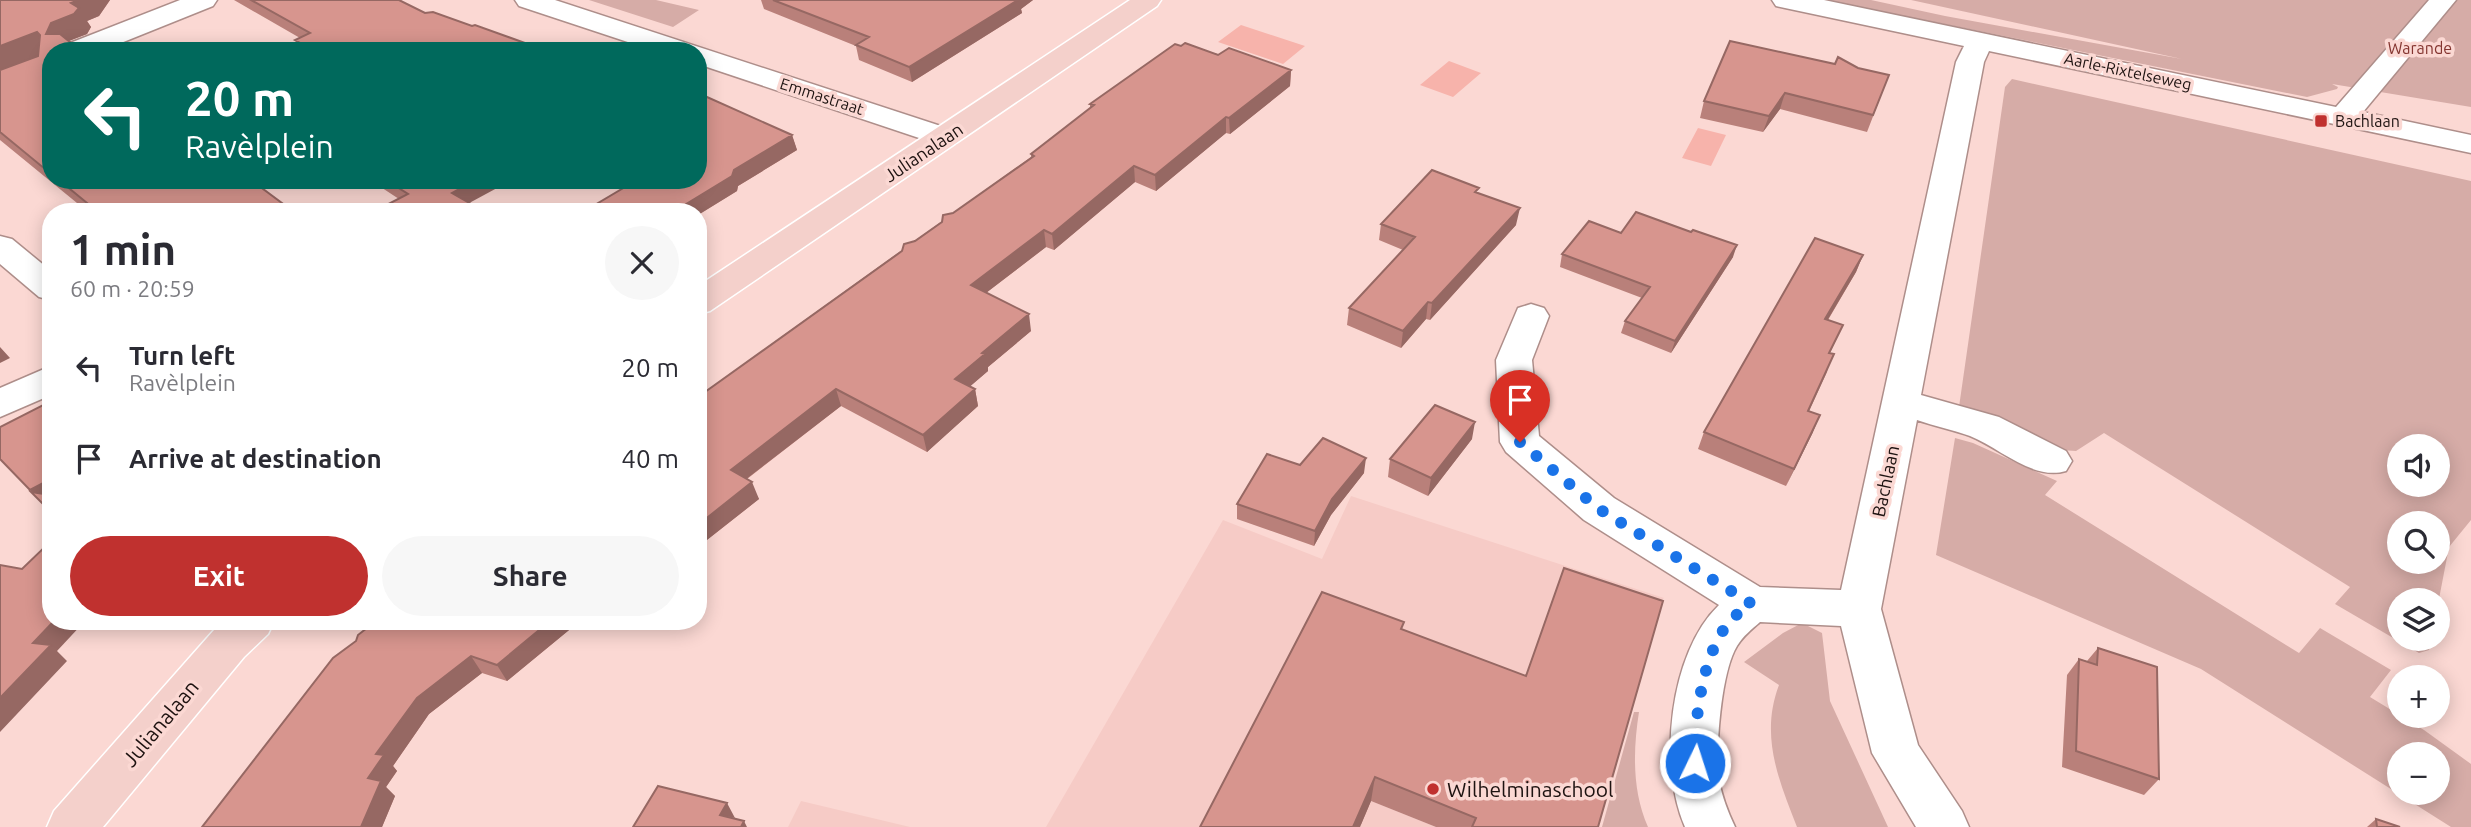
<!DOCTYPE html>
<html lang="en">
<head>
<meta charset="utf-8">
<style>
	:root { --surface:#fff; --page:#f7f7f7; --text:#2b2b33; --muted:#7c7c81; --accent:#c0312f }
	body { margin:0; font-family:Ubuntu,sans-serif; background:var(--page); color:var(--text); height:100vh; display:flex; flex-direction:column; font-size:26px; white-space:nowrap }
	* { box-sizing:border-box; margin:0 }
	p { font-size:23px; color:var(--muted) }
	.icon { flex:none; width:38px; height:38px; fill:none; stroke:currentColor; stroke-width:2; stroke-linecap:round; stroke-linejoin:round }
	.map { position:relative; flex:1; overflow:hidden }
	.drawer { position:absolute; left:42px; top:203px; width:665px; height:427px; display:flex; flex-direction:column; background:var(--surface); border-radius:28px; box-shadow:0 4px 18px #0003 }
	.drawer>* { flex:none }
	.guide { position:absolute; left:42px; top:42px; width:665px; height:147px; border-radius:28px; box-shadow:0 4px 18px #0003; background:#00695c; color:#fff; overflow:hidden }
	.controls { position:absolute; left:2387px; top:434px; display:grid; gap:14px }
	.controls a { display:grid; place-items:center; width:63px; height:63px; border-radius:50%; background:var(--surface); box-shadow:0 4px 18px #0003; font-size:35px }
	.pin { position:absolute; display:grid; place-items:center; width:60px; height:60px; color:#fff; margin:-72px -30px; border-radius:50% 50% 50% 0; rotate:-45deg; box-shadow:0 0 7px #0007 }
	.pin .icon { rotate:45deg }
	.me { position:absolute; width:77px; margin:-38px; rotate:4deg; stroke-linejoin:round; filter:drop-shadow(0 0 5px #0008) }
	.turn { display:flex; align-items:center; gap:24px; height:147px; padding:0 28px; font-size:32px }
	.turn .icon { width:91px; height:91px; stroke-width:2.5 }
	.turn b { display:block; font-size:49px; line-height:60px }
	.round { display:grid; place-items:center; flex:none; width:74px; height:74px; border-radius:37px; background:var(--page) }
	.overview { display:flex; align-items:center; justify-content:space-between; height:119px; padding:0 28px }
	h1 { font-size:42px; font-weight:700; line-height:52px }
	.primary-button { display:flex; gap:14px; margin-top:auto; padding:14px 28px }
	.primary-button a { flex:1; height:80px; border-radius:42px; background:var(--accent); color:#fff; font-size:28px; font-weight:700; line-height:80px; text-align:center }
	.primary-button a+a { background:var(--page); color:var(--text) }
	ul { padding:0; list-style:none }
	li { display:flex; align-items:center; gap:21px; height:91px; padding:0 28px }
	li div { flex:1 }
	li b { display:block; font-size:26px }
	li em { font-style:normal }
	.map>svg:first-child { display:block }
	.built { fill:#f6cbc6 }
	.green { fill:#d6aca7; fill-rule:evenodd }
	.water { fill:#f7b3ab }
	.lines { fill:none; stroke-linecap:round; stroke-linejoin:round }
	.minor-casing { stroke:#ae8e8a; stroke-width:3 }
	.major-casing { stroke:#fff; stroke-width:3 }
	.minor { fill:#fff; fill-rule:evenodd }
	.major { fill:#f4d0cb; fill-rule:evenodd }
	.wall { fill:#b9807a }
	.shaded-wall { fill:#966863 }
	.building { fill:#d7958e; stroke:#966863; stroke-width:2 }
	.route { stroke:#1a73e8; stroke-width:12; stroke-dasharray:0 21.6 }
	.poi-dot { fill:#c0312f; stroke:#fbd8d3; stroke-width:2.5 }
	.labels { text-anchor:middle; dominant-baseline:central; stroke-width:7; stroke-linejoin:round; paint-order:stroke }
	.far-park-label { font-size:16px; fill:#843530; stroke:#fbd8d3 }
	.far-street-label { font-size:16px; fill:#1e1311; stroke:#fbd8d3 }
	.far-poi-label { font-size:16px; fill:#1e1311; stroke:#fbd8d3; text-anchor:start }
	.street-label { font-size:18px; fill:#1e1311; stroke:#fbd8d3 }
	.near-street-label { font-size:21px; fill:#1e1311; stroke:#fbd8d3 }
	.near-poi-label { font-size:21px; fill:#1e1311; stroke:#fbd8d3; text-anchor:start }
</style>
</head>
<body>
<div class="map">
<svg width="2471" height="827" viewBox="0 0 2471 827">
	<rect width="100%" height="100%" fill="#fbd8d3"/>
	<path class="built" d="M1351,496L1664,598L1650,610L1475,827L1466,766L1213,827H1046L1223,520L1322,559Z
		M1366,799L1436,827H1360L1365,816Z
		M801,801L910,827H788Z"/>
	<path class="green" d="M589,0H656L699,10L673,27Z
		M1825,0H1871L1945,16L2182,59L1911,0H2471V107L2332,84L2338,87L2337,89L2307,97Z
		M2012,79L2471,181V520L2449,547L2438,604V600H2399V639H2431L2429,650L2419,653L2335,604L2350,587L2104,433L2076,451L2060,450L1959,407L2005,87ZM2399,446H2438V485H2399ZM2399,523H2438V562H2399Z
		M1955,438L1973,443L2057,481L2045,495L2299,653L2320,628L2391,670L2370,697L2424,730L2471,764V827H2451L2201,669L1936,555ZM2399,754H2438V793H2399Z
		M1802,623L1822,633L1830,701L1888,827H1797C1778,779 1760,735 1779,685L1744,662L1783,633Z
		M1634,712H1639C1633,750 1632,791 1648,827H1602Z"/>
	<path class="water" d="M1241,25L1305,46L1283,64L1218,42Z
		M1449,61L1481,73L1453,97L1420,85Z
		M1698,128L1726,135L1711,166L1682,158Z"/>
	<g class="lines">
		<g class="minor-casing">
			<path id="minor" d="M180,0H217L213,6L101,51H61L65,45Z
				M515,0H555L956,131L960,137L956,143L945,146L934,143L698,64V51H655L519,6Z
				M1772,0H1824L2336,107L2429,0H2456L2363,112L2471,135V153L1989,51L1984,62L1921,395L1999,417L2066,451L2072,461L2066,471C2033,481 2000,448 1970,436C1953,430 1934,426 1917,420L1881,609L1918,745L1962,811L1969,827H1916L1872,753L1841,626L1760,622C1752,629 1743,636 1737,646C1721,672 1715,750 1719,780C1722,797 1728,812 1735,827H1685C1658,766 1669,653 1719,605L1584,520L1506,452L1500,442L1496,360L1518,308L1531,304L1544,308L1549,316L1532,360L1539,436L1614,498L1760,587L1841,590L1956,62L1964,46L1785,8L1776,6Z
				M0,236L12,239L51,271V300L39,297L0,264Z
				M51,366V395L0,417V388Z"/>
		</g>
		<g class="major-casing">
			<path id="major" d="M1130,0H1161L1157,6L710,311L698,314V286Z
				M222,621H274L268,634L244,657L103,827H47L54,811Z"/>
		</g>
		<use href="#minor" class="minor"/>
		<use href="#major" class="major"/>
	</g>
	<path class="wall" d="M0,0H110L99,16L87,21L91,27L87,34L68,41L51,51V180H251L294,212H88L0,140Z
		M234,0H399L425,13L472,26L547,51H301L295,40L300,38Z
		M761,0H1033L1021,9L1022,13L912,82L859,60L856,46L764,9Z
		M1181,46L1291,70L1290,86L1230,134L1226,133L1156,191L1135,182L1054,250L1046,247L986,293L1031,331L988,367V371L970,386L975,389L978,406L927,452L841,406L747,479L759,499L698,547V397L1031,157V154L1090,108V104Z
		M1835,64L1858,68L1889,75L1867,132L1780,109L1763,132L1700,118L1704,101Z
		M792,135L797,150L738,186L737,191L698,215V212L623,180H698Z
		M370,180H512L399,199Z
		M1478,193L1516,225L1430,320L1426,319L1401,348L1347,325L1349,308L1403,250L1379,240L1381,224Z
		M1621,233L1733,257L1671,353L1621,333L1625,321L1642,298L1560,267L1562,254Z
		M1863,255L1856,272L1828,320L1843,325L1830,353L1827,372L1809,411L1813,432L1786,486L1698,449L1704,432Z
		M1472,439L1428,496L1388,477L1390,459Z
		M1300,465L1364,473L1331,515L1314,546L1237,519V504Z
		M580,621L507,681L482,673L429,714L393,766L397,771L386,787L395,796L382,827L333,658Z
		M1403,630L1598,827H1436L1371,801L1360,827Z
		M2098,648L2159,779L2144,795L2062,767L2067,675L2079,659L2087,661Z
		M2376,819L2400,827H2367Z"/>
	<path class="shaded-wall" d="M79,0H110L99,16L87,21L91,27L87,34L64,43L46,34L51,23L71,3Z
		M1016,0H1033L1021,9L1022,13L912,82L909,67Z
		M37,32L50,52L0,71V46Z
		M1291,70L1290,86L1230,134L1229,118Z
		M1785,93L1780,109L1763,132L1769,116Z
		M1226,117V133L1156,191L1155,175Z
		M792,135L797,150L738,186L737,191L698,215V212H673L734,170Z
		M1134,166L1135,182L1054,250L1052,234Z
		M476,180H512L460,208L452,193Z
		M1520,208L1516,225L1430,320L1432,303Z
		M1044,230L1046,247L974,302L971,285Z
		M1737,245L1733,257L1671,353L1675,341Z
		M1863,255L1856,272L1818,336L1825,319Z
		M1428,302L1426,319L1401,348L1403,331Z
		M1029,314L1031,331L988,367V371L959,396L955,379L982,353Z
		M0,347L10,358L0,363Z
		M836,389L841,406L737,486L731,470Z
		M975,389L978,406L927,452L923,435Z
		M1820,415L1813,432L1786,486L1794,469Z
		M1475,422L1472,439L1428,496L1431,478Z
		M1366,458L1364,473L1331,515L1314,546L1315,531L1332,499Z
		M51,479V504L46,507L30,490Z
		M752,482L759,499L698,547V525Z
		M54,621H85L57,651L67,661L0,732V698L33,643Z
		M550,621H580L507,681L497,665Z
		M471,656L482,673L429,714L393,766L397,771L386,787L395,796L382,827H361L368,778L376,754L417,698Z
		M1375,777L1371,801L1360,827H1353Z
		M727,803L735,818L720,815Z
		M744,821L747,827H741Z"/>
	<path class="building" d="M0,0H79L71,3L79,8L74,14L51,23L46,34H60L81,51H51V174L0,132V70L38,56L40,35L37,32L0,46Z
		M251,0H399L425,13L433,12L472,26L475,25L547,51H306L311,49L295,40L310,33Z
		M773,0H1018L909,67L856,45L869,37Z
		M1730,41L1835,64L1838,57L1858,68L1889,75L1873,115L1785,93L1769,116L1704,101Z
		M1185,43L1218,55L1229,48L1291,70L1229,118L1226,117L1155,175L1134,166L1052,234L1044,230L971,285L1029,314L982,353L985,354L955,379L975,389L923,435L836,389L731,470L752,482L698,525V397L902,251L904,244L915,241L942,222L943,215L953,213L1034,156L1031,154L1094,105L1090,104L1175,44L1181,46Z
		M698,93L792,135L734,170L732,176L673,212H583L637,180H698Z
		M1432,170L1479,188L1475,192L1520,208L1432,303L1428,302L1403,331L1349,308L1415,237L1381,224Z
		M59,180H251L294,212H98Z
		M386,180H476L452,193L485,212H373L408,194Z
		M1636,212L1691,232L1693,230L1737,245L1675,341L1625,321L1650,287L1562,254L1589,221L1621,233Z
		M1815,238L1863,255L1825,319L1843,325L1829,353L1834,354L1808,411L1820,415L1794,469L1704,432Z
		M49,402L51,403V479L30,490L0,459V427Z
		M1435,405L1475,422L1431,478L1390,459Z
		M1323,438L1366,458L1332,499L1315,531L1237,504L1267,454L1300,465Z
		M31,492L51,495V512Z
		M51,541V621H54L33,643L51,645L0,698V565L22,569Z
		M1564,568L1663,601L1598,827H1472L1476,818L1375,777L1353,827H1200L1322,592L1404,622L1401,629L1526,676Z
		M384,621H550L497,665L471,656L417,698L376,754L384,755L368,778L381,781L361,827H202L333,658L356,641L358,635L367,628L376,627Z
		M2098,648L2157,667L2159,779L2076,751L2079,659L2097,665Z
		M658,786L727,803L720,815L744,821L741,827H633Z
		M2376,819L2400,827H2377Z"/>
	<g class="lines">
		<path class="route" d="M1520,442L1599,509L1752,604C1745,609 1736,614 1730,621C1702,654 1694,721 1695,763"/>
	</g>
	<g class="poi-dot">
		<rect x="2314" y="114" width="14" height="14" rx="3.5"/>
		<circle cx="1433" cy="789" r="7"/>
	</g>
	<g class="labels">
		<g class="far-park-label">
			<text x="2420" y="48">Warande</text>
		</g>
		<g class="far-street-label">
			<text transform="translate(2128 71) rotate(12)">Aarle-Rixtelseweg</text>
			<text transform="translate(822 96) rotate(18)">Emmastraat</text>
		</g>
		<g class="far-poi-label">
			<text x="2335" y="121">Bachlaan</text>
		</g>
		<g class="street-label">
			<text transform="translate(923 152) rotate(-34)">Julianalaan</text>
			<text transform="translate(1885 481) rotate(-78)">Bachlaan</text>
		</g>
		<g class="near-street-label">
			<text transform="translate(160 723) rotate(-50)">Julianalaan</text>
		</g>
		<g class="near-poi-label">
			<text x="1447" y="789">Wilhelminaschool</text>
		</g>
	</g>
</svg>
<div class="controls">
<a><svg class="icon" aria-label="sound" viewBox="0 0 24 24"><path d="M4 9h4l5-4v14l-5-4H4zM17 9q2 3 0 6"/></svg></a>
<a><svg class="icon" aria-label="search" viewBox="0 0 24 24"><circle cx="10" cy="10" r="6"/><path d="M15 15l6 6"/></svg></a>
<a><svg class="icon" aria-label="layers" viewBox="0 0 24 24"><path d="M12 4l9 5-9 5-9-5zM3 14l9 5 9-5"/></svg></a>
<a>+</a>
<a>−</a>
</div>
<div class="pin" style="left:1520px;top:442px;background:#d93025"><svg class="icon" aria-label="arrive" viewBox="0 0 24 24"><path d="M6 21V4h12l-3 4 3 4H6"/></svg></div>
<svg class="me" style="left:1695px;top:763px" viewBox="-20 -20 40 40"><circle r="17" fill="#1a73e8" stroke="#fff" stroke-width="3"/><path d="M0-11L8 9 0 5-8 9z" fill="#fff"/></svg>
<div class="guide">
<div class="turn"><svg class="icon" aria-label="left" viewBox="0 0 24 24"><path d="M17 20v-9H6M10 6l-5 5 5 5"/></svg><div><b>20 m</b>Ravèlplein</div></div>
</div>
<section class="drawer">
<div class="overview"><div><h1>1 min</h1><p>60 m · 20:59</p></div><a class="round"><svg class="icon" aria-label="close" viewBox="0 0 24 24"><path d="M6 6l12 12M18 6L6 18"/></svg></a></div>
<ul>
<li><svg class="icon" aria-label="left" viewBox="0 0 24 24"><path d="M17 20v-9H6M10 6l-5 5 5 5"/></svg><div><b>Turn left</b><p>Ravèlplein</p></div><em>20 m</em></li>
<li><svg class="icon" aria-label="arrive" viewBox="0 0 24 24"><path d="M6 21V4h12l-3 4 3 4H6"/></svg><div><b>Arrive at destination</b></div><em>40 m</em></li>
</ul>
<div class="primary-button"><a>Exit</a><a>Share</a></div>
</section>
</div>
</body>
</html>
